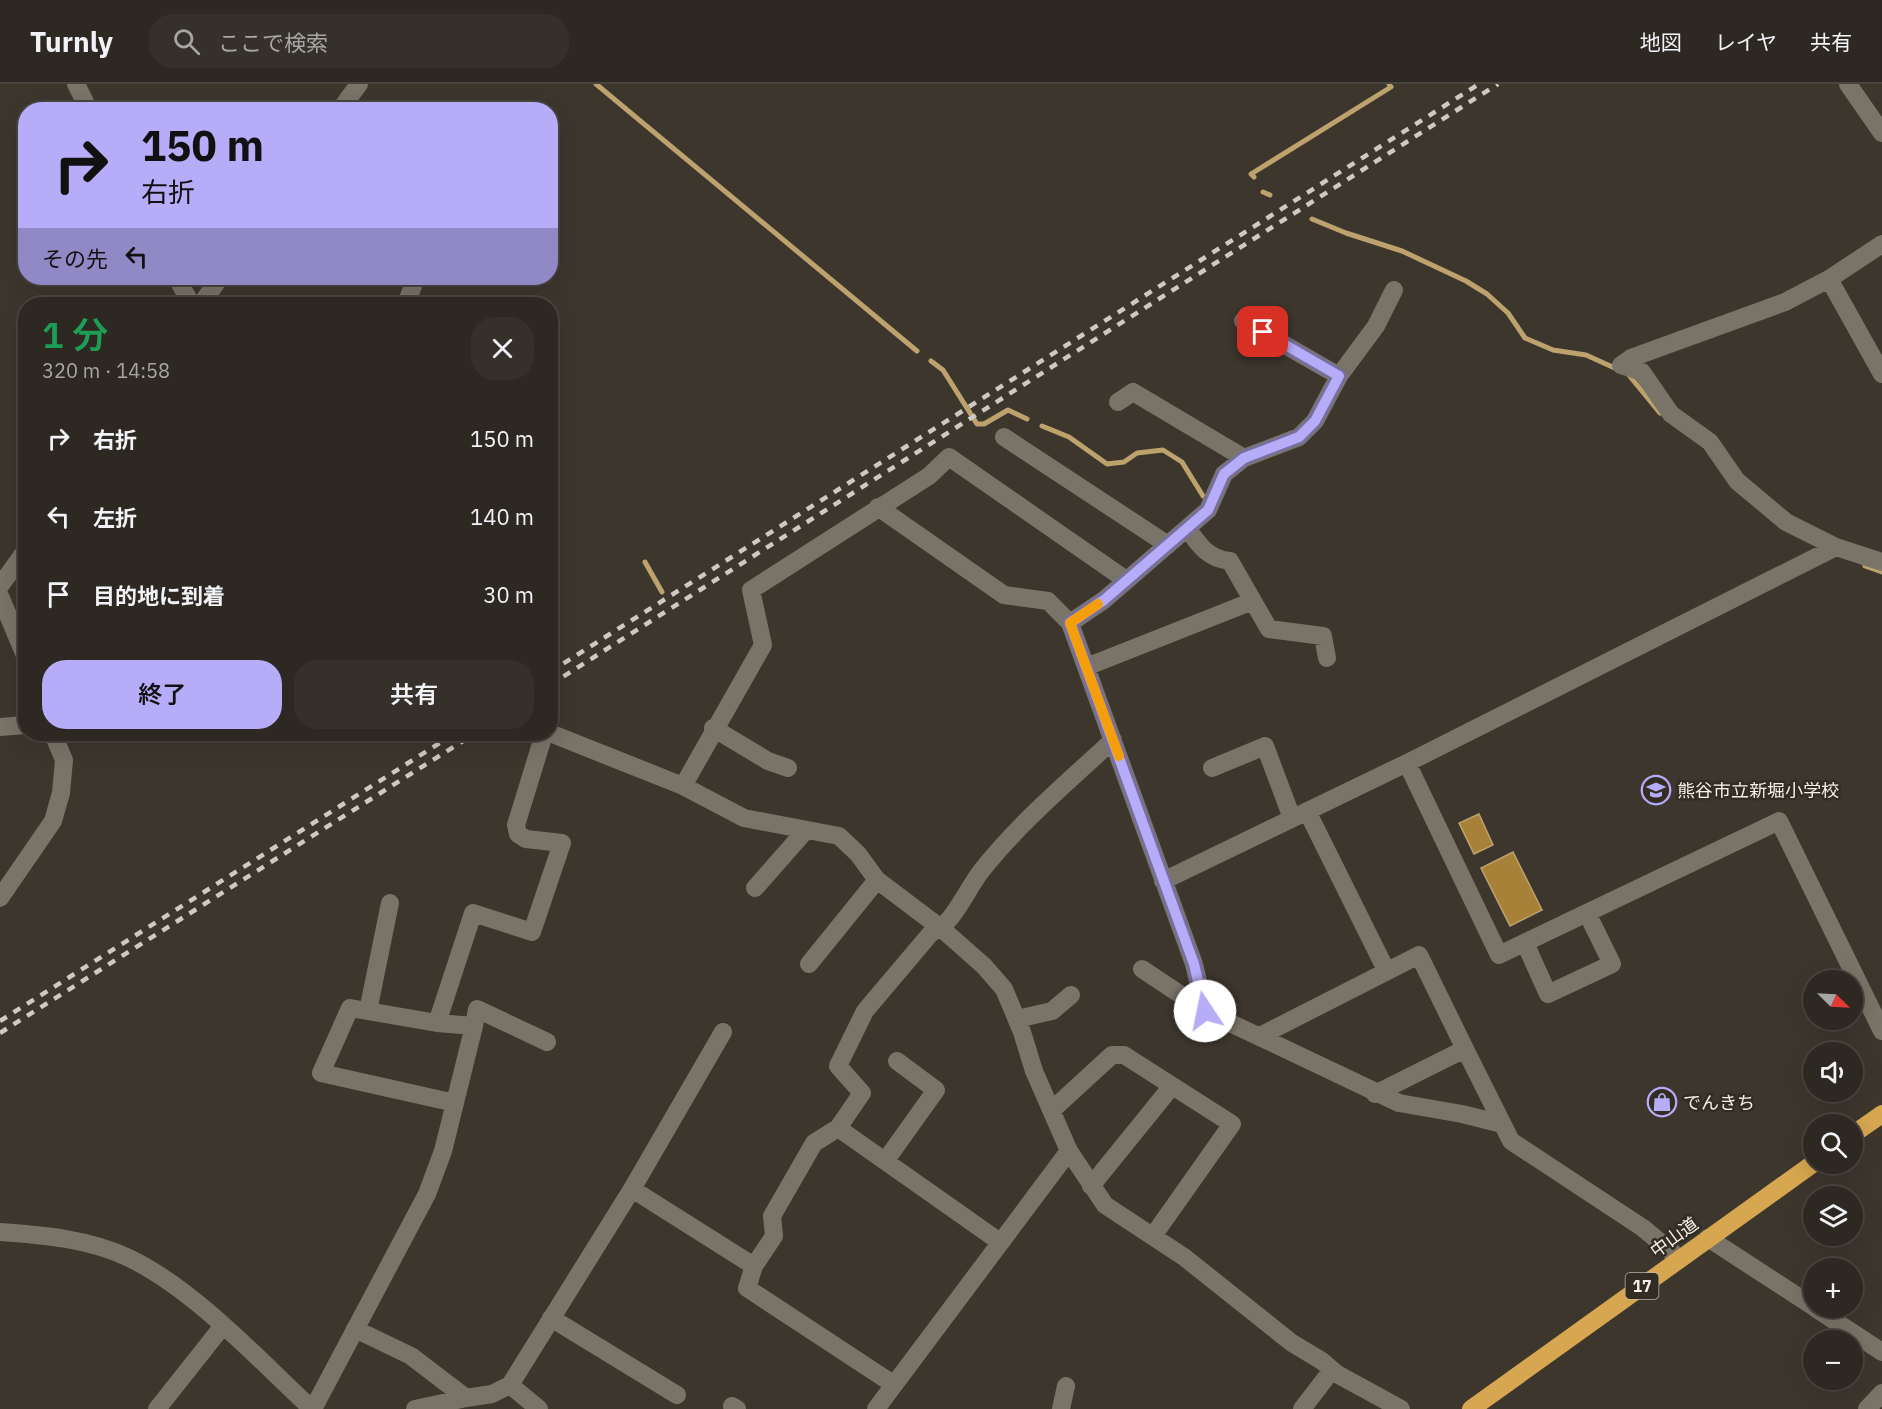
<!DOCTYPE html>
<html lang="ja">
<head>
<meta charset="utf-8">
<style>
	:root { --surface:#2d2822; --page:#35302a; --text:#f1f3f6; --muted:#a7a6a5; --line:#484440; --accent:#b6acf8 }
	body { margin:0; font-family:"IBM Plex Sans","Noto Sans JP",sans-serif; background:var(--page); color:var(--text); height:100vh; display:flex; flex-direction:column; font-size:22px; white-space:nowrap }
	* { box-sizing:border-box; margin:0 }
	p { font-size:20px; color:var(--muted) }
	.icon { flex:none; width:33px; height:33px; fill:none; stroke:currentColor; stroke-width:2; stroke-linecap:round; stroke-linejoin:round }
	.map { position:relative; flex:1; overflow:hidden }
	.details { position:absolute; left:18px; top:213px; width:540px; height:444px; display:flex; flex-direction:column; background:var(--surface); border-radius:24px; box-shadow:0 6px 24px #0002,0 0 0 2px var(--line) }
	.details>* { flex:none }
	.banner { position:absolute; left:18px; top:18px; width:540px; height:183px; border-radius:24px; box-shadow:0 6px 24px #0002,0 0 0 2px var(--line); background:#b6acf8; color:#111; overflow:hidden }
	.needle { width:39px; rotate:114deg }
	.fabs { position:absolute; left:1803px; top:886px; display:grid; gap:12px }
	.fabs a { display:grid; place-items:center; width:60px; height:60px; border-radius:50%; background:var(--surface); box-shadow:0 6px 24px #0002,0 0 0 2px var(--line); font-size:30px }
	.pin { position:absolute; display:grid; place-items:center; width:51px; height:51px; color:#fff; margin:-26px; border-radius:12px; box-shadow:0 3px 9px #0006 }
	.me { position:absolute; width:66px; margin:-33px; rotate:349deg; stroke-linejoin:round; filter:drop-shadow(0 0 4px #0008) }
	.turn { display:flex; align-items:center; gap:21px; height:126px; padding:0 24px; font-size:27px }
	.turn .icon { width:78px; height:78px; stroke-width:2.5 }
	.turn b { display:block; font-size:42px; line-height:51px }
	.then { display:flex; align-items:center; height:57px; padding:0 24px; background:#0003; gap:12px; font-size:22px }
	.round { display:grid; place-items:center; flex:none; width:63px; height:63px; border-radius:24px; background:var(--page) }
	.headline { display:flex; align-items:center; justify-content:space-between; height:102px; padding:0 24px }
	h1 { font-size:36px; font-weight:600; line-height:45px; color:#1e9e55 }
	.action { display:flex; gap:12px; margin-top:auto; padding:12px 24px }
	.action a { flex:1; height:69px; border-radius:24px; background:var(--accent); color:#111; font-size:24px; font-weight:600; line-height:69px; text-align:center }
	.action a+a { background:var(--page); color:var(--text) }
	ul { padding:0; list-style:none }
	li { display:flex; align-items:center; gap:18px; height:78px; padding:0 24px }
	li div { flex:1 }
	li b { display:block; font-size:22px }
	li em { font-style:normal }
	header { display:flex; align-items:center; gap:36px; box-sizing:border-box; height:84px; padding:0 30px; background:var(--surface); border-bottom:2px solid var(--line) }
	header strong { font-size:28px }
	nav { display:flex; gap:33px; margin-inline-start:auto; font-size:21px }
	.search { width:420px; height:54px; background:var(--page); display:flex; align-items:center; gap:15px; box-sizing:border-box; padding:0 21px; border-radius:24px; color:var(--muted); font-size:22px }
	.map>svg:first-child { display:block }
	.water { fill:#a88139; stroke:#bea26e; stroke-width:1.5 }
	.lines { fill:none; stroke-linecap:round; stroke-linejoin:round }
	.stream { stroke:#bea26e; stroke-width:5 }
	.minor { stroke:#7a7368; stroke-width:18 }
	.highway { stroke:#d6a650; stroke-width:18 }
	.rail { stroke:#cecac3; stroke-width:4.5; stroke-dasharray:8 8; stroke-linecap:butt }
	.route-casing { stroke:#7670a1; stroke-width:15 }
	.route { stroke:#b6acf8; stroke-width:10 }
	.slow { stroke:#f59e0b; stroke-width:10 }
	.labels { text-anchor:middle; dominant-baseline:central; stroke-width:5; stroke-linejoin:round; paint-order:stroke }
	.shield { fill:#322c23; stroke:#b9b4ae; stroke-width:1.5 }
	.shield-label { font-size:16px; font-weight:bold; fill:#f3efe9 }
	.poi-label { font-size:18px; fill:#f3efe9; stroke:#322c23; text-anchor:start }
	.street-label { font-size:18px; fill:#f3efe9; stroke:#322c23 }
</style>
</head>
<body>
<header>
<strong>Turnly</strong>
<div class="search"><svg class="icon" aria-label="search" viewBox="0 0 24 24"><circle cx="10" cy="10" r="6"/><path d="M15 15l6 6"/></svg>ここで検索</div>
<nav><a>地図</a><a>レイヤ</a><a>共有</a></nav>
</header>
<div class="map">
<svg width="1882" height="1325" viewBox="0 0 1882 1325">
	<rect width="100%" height="100%" fill="#3c362d"/>
	<path class="water" d="M1479,730L1493,761L1474,770L1459,739Z
		M1513,768L1542,826L1510,842L1481,784Z"/>
	<g class="lines">
		<path class="stream" d="M596,0L917,267
			M1254,93L1251,90L1391,3L1389,0
			M1263,108L1270,111
			M1312,135L1346,149L1402,167L1466,197L1487,210L1508,229L1525,254L1553,266L1586,271L1617,285
			M931,277L943,286L977,340H984L1008,326L1027,335
			M1628,290L1660,329
			M1042,342L1069,353L1107,380L1124,378L1137,369L1163,366L1182,378L1203,412
			M645,478L662,508
			M1865,482L1882,488"/>
		<path class="minor" d="M76,0L89,26
			M1848,0L1882,49
			M340,26L359,0
			M177,194L191,220
			M1829,195L1882,290
			M201,220L220,194
			M406,220L416,194
			M1243,237L1339,292
			M1621,281L1631,274L1785,218L1829,195L1882,160
			M1621,281L1642,288L1671,330L1710,358L1737,397L1786,438L1836,463
			M1118,318L1133,308L1244,374
			M1004,353L1168,461
			M878,423L1004,511L1048,517L1070,539L1194,880L1205,927L1399,1019L1462,1030L1502,1040
			M1187,444C1199,461 1208,475 1230,477L1269,545L1323,552L1327,574
			M0,502L26,466
			M0,512L26,574
			M1070,539L1104,516L1208,426L1224,390L1244,374L1299,353L1315,337L1339,292L1376,242L1394,206
			M1086,583L1253,517
			M0,643L26,641
			M713,644L768,677L788,684
			M550,649L683,702L744,734L839,752L858,770L877,796L942,845L984,882L1004,905L1022,948L1034,987L1069,1067L1105,1121L1184,1173L1292,1259L1322,1277L1337,1290L1401,1325
			M1407,679L1499,871L1779,737L1882,947
			M1212,684L1265,662L1292,734
			M683,702L763,561L751,506L929,392L949,373L1126,496
			M1307,727L1386,886
			M1163,797L1407,679L1836,463L1882,478
			M755,804L806,746
			M0,814L53,737L61,709L64,676L53,650
			M1525,859L1548,910L1612,880L1587,829
			M809,880L877,796
			M1142,885L1205,927
			M368,927L390,819
			M1017,935L1052,927L1071,911
			M437,939L350,924L321,989L455,1019
			M474,942L477,925L547,958
			M1260,952L1419,871L1465,965
			M1375,1010L1465,965L1511,1057L1643,1144L1680,1175
			M1052,1026L1112,971H1124L1232,1040L1153,1152
			M838,1044L1000,1158
			M886,1076L936,1006L897,977
			M1091,1102L1172,1002
			M632,1105L754,1182L747,1204L893,1300
			M0,1148C43,1151 90,1155 129,1174C194,1205 259,1276 312,1325
			M1708,1154L1814,1223
			M754,1182L774,1152L772,1132L814,1059L838,1044L862,1009L838,982L865,927L931,849C954,840 966,806 982,786C1020,738 1068,698 1113,656
			M1815,1224L1882,1268
			M551,1234L677,1311
			M355,1245L411,1272L466,1314L492,1310L510,1301L632,1105L723,948
			M510,1301L539,1325
			M732,1322L737,1325
			M157,1325L222,1243
			M313,1325L427,1110L443,1067L474,942L437,939L473,829L532,848L562,759L526,755L518,750L516,741L544,650
			M415,1325L466,1314
			M876,1325L1069,1067
			M1061,1325L1066,1302
			M1302,1325L1332,1286
			M1867,1325L1882,1309"/>
		<path class="highway" d="M1852,1051L1882,1030
			M1471,1325L1814,1079"/>
		<path class="rail" d="M550,588L1479,0
			M550,601L1498,0
			M0,937L454,650
			M0,949L474,650"/>
	</g>
	<g class="lines">
		<g class="route-casing">
			<path id="route" d="M1205,927L1194,880L1070,539L1104,516L1208,426L1224,390L1244,374L1299,353L1315,337L1339,292L1263,248"/>
		</g>
		<use href="#route" class="route"/>
		<path class="slow" d="M1098,520L1070,539L1119,672"/>
	</g>
	<defs>
		<g id="school-ring" transform="scale(1.5)"><circle r="9.5" fill="#322c23" stroke="#b6acf8" stroke-width="1.5"/><path d="M0-5L7-2L0 1L-7-2ZM-4 1L0 2.5L4 1V4Q0 6-4 4Z" fill="#b6acf8"/></g>
		<g id="shop-ring" transform="scale(1.5)"><circle r="9.5" fill="#322c23" stroke="#b6acf8" stroke-width="1.5"/><path d="M-5-2.5h2.3a2.7 3.5 0 0 1 5.4 0H5L5.5 6h-11ZM-1.5-2.5h3a1.5 2.3 0 0 0-3 0Z" fill="#b6acf8"/></g>
	</defs>
	<g fill-rule="evenodd">
		<use href="#school-ring" x="1656" y="706"/>
		<use href="#shop-ring" x="1662" y="1018"/>
	</g>
	<g class="labels">
		<rect class="shield" x="1625.5" y="1189" width="33" height="26" rx="4.5"/>
		<g class="shield-label">
			<text x="1642" y="1202">17</text>
		</g>
		<g class="poi-label">
			<text x="1677" y="706">熊谷市立新堀小学校</text>
			<text x="1683" y="1018">でんきち</text>
		</g>
		<g class="street-label">
			<text transform="translate(1674 1153) rotate(-36)">中山道</text>
		</g>
	</g>
</svg>
<div class="fabs">
<a><svg class="needle" viewBox="-14 -14 28 28"><path d="M0-13l5 13h-10z" fill="#e53935"/><path d="M0 13l5-13h-10z" fill="#a7a6a5"/></svg></a>
<a><svg class="icon" aria-label="sound" viewBox="0 0 24 24"><path d="M4 9h4l5-4v14l-5-4H4zM17 9q2 3 0 6"/></svg></a>
<a><svg class="icon" aria-label="search" viewBox="0 0 24 24"><circle cx="10" cy="10" r="6"/><path d="M15 15l6 6"/></svg></a>
<a><svg class="icon" aria-label="layers" viewBox="0 0 24 24"><path d="M12 4l9 5-9 5-9-5zM3 14l9 5 9-5"/></svg></a>
<a>+</a>
<a>−</a>
</div>
<div class="pin" style="left:1263px;top:248px;background:#d93025"><svg class="icon" aria-label="arrive" viewBox="0 0 24 24"><path d="M6 21V4h12l-3 4 3 4H6"/></svg></div>
<svg class="me" style="left:1205px;top:927px" viewBox="-20 -20 40 40"><circle r="19" fill="#fff"/><path d="M0-13L10 11 0 6-10 11z" fill="#b6acf8"/></svg>
<div class="banner">
<div class="turn"><svg class="icon" aria-label="right" viewBox="0 0 24 24"><path d="M7 20v-9h11M14 6l5 5-5 5"/></svg><div><b>150 m</b>右折</div></div>
<div class="then">その先<svg class="icon" aria-label="left" viewBox="0 0 24 24"><path d="M17 20v-9H6M10 6l-5 5 5 5"/></svg></div>
</div>
<section class="details">
<div class="headline"><div><h1>1 分</h1><p>320 m · 14:58</p></div><a class="round"><svg class="icon" aria-label="close" viewBox="0 0 24 24"><path d="M6 6l12 12M18 6L6 18"/></svg></a></div>
<ul>
<li><svg class="icon" aria-label="right" viewBox="0 0 24 24"><path d="M7 20v-9h11M14 6l5 5-5 5"/></svg><div><b>右折</b></div><em>150 m</em></li>
<li><svg class="icon" aria-label="left" viewBox="0 0 24 24"><path d="M17 20v-9H6M10 6l-5 5 5 5"/></svg><div><b>左折</b></div><em>140 m</em></li>
<li><svg class="icon" aria-label="arrive" viewBox="0 0 24 24"><path d="M6 21V4h12l-3 4 3 4H6"/></svg><div><b>目的地に到着</b></div><em>30 m</em></li>
</ul>
<div class="action"><a>終了</a><a>共有</a></div>
</section>
</div>
</body>
</html>
